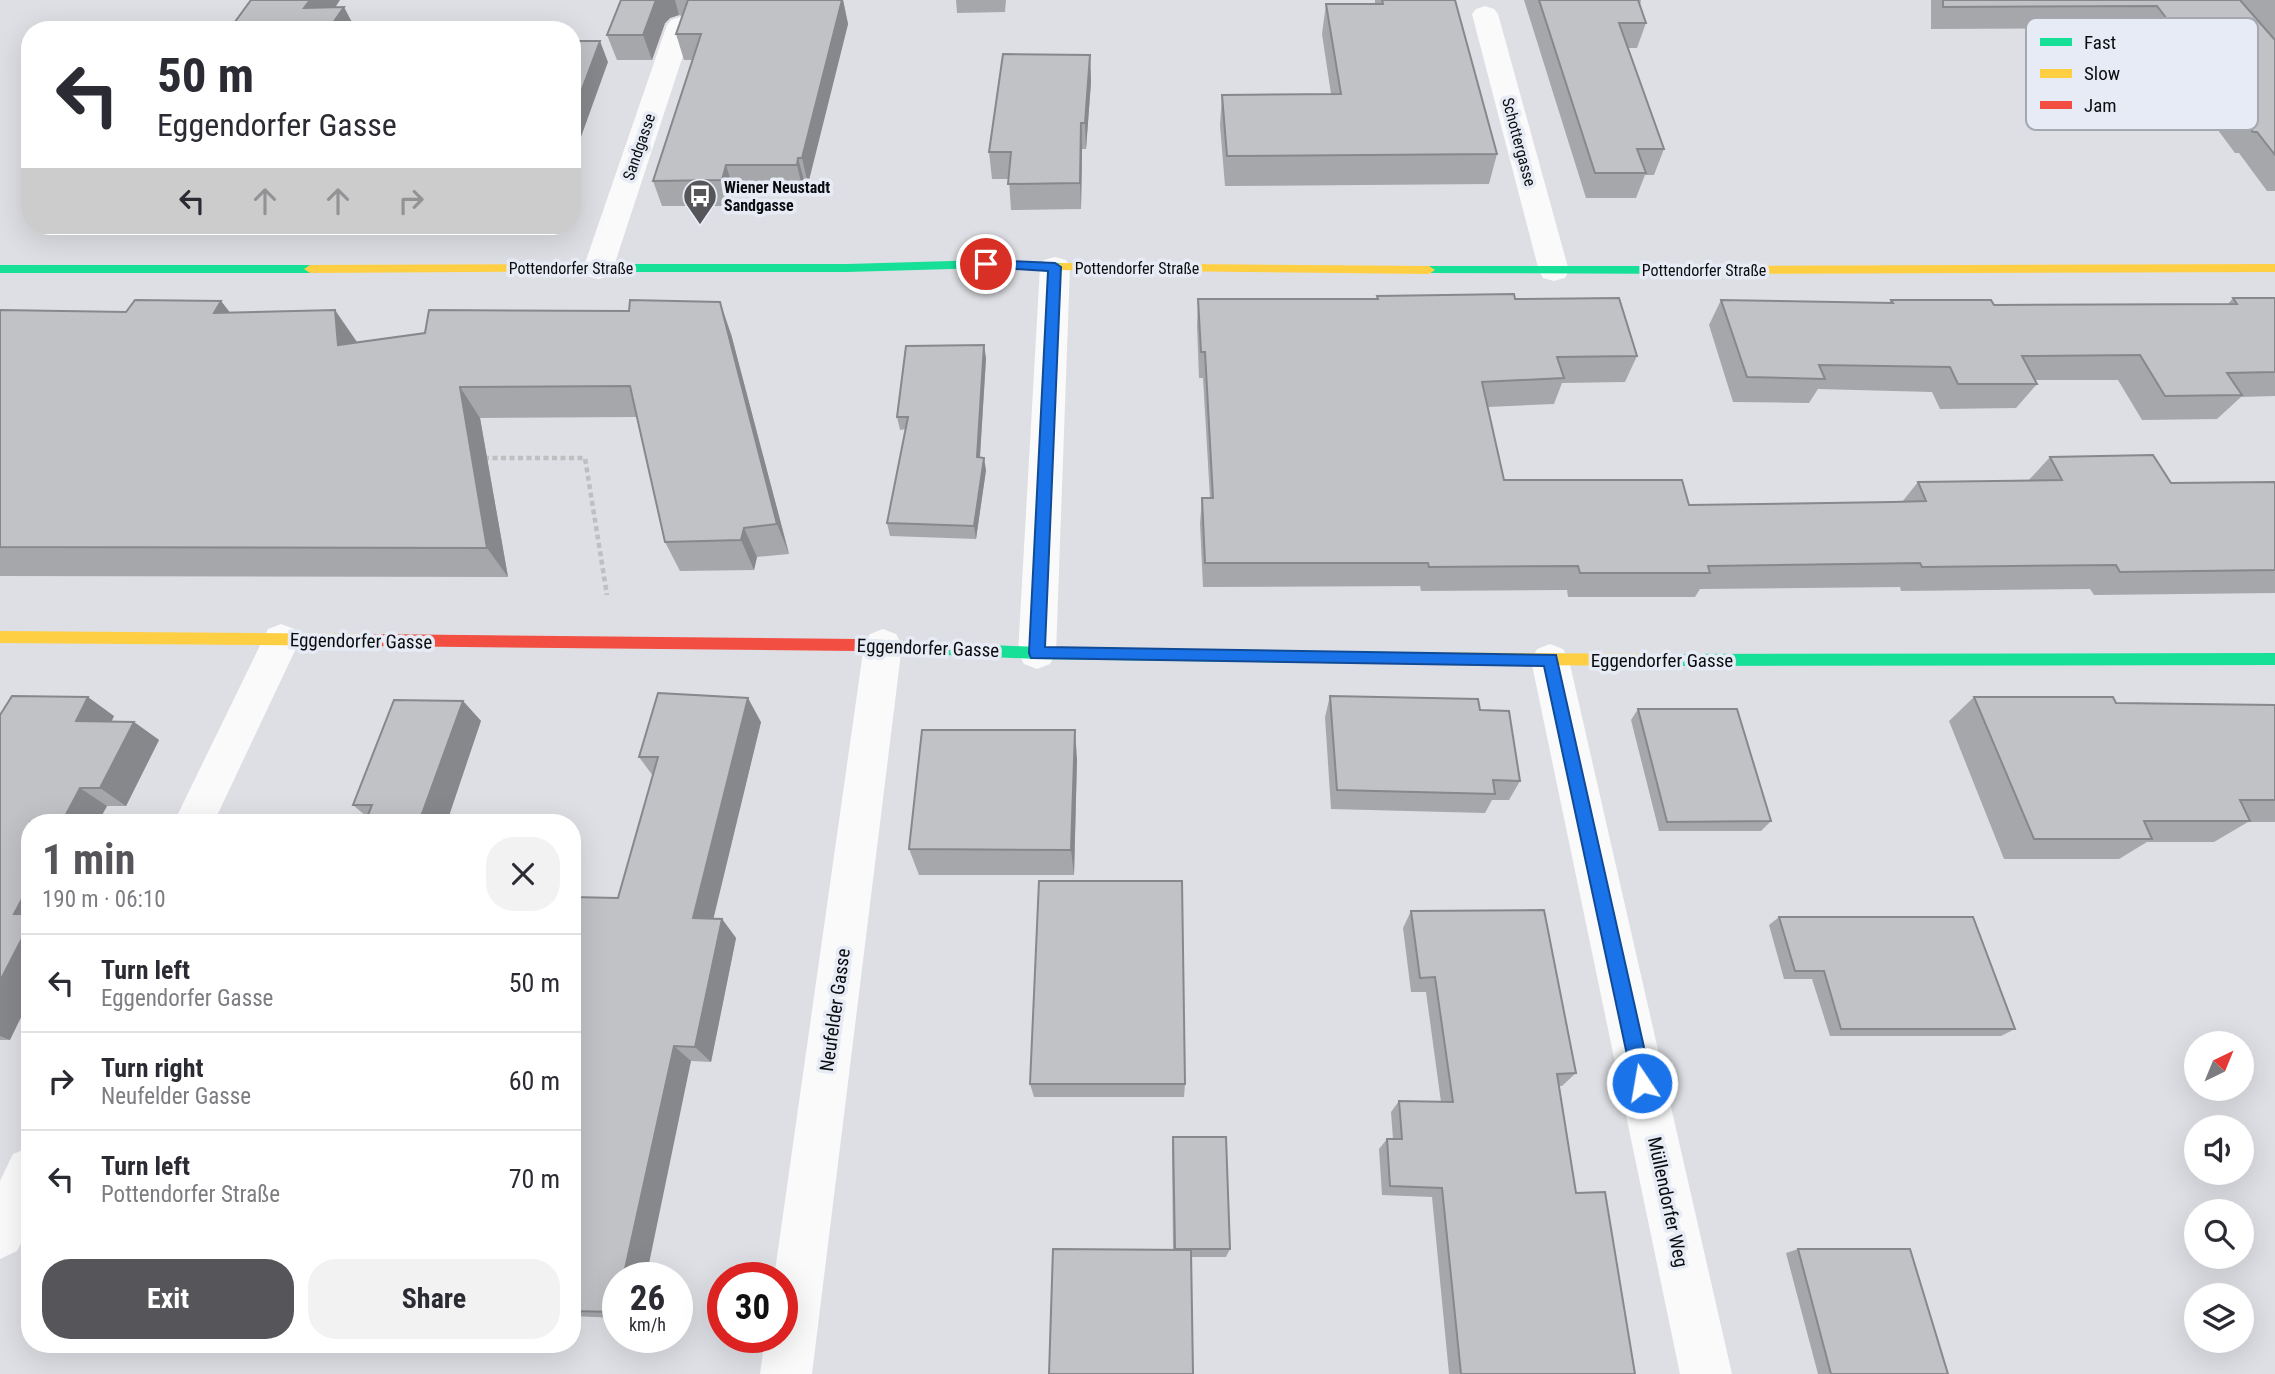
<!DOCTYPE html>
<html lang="en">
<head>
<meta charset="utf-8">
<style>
	:root { --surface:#fff; --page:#f2f2f3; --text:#2b2b33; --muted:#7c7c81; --line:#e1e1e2; --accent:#56565a }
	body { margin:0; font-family:"Roboto Condensed",sans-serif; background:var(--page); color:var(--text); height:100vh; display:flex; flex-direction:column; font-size:26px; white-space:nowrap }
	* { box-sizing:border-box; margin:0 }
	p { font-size:23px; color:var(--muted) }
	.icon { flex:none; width:38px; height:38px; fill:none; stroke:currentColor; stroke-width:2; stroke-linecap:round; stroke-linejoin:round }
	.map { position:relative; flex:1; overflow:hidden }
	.details { position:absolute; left:21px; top:814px; width:560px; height:539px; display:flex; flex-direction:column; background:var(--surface); border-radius:28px; box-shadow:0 7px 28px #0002 }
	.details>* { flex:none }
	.hud { position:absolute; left:21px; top:21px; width:560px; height:214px; border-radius:28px; box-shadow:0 7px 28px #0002; background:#fff; color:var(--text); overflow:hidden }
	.needle { width:46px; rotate:43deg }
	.controls { position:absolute; left:2184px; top:1031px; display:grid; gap:14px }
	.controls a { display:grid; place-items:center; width:70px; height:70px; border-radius:50%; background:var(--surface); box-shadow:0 7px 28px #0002; font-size:35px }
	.speed { position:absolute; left:602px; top:1262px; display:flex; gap:14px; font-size:35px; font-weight:700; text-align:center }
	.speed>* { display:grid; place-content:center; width:91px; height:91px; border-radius:50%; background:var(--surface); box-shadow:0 7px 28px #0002; line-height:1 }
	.speed small { font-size:18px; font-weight:400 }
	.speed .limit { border:10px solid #d22; background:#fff; color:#111 }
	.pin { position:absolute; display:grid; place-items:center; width:60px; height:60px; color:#fff; margin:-30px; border:4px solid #fff; border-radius:50%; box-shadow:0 2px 7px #0007 }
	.me { position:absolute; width:77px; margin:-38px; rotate:348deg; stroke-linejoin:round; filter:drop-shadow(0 0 5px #0008) }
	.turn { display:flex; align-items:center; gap:24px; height:147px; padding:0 21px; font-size:32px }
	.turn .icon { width:91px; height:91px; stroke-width:2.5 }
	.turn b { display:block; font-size:49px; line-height:60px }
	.lanes { display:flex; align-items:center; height:66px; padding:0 21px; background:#0003; justify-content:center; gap:35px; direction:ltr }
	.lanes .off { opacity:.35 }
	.round { display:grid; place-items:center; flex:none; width:74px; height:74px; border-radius:28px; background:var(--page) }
	.headline { display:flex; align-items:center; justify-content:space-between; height:119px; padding:0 21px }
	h1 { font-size:42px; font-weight:700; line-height:52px; color:var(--accent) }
	.button { display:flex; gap:14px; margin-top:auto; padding:14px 21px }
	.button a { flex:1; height:80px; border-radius:28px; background:var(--accent); color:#fff; font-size:28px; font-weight:700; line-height:80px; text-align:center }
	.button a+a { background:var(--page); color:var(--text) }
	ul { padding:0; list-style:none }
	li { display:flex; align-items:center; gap:21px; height:98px; padding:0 21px; border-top:2px solid var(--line) }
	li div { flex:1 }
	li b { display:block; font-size:26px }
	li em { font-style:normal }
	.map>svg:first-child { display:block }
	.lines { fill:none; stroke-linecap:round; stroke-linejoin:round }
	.path { stroke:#bfbfc1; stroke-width:4.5; stroke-dasharray:5 3.5; stroke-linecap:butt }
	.street { fill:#fafafb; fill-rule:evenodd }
	.fast { fill:#16e098; fill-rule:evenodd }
	.slow { fill:#ffcf43; fill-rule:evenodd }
	.jam { fill:#f24e42; fill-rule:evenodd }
	.wall { fill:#a6a7aa }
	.shaded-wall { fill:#87888b }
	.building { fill:#c1c2c6; stroke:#87888b; stroke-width:2 }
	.route { fill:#1a73e8; stroke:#114b97; stroke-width:2 }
	.labels { text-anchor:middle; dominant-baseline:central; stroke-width:7; stroke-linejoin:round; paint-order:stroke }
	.far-street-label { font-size:16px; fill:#0c0d10; stroke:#e7ebf5 }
	.far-poi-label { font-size:16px; font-weight:bold; fill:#0c0d10; stroke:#e7ebf5; text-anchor:start }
	.street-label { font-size:19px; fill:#0c0d10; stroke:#e7ebf5 }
	.key { fill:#e7ebf5; stroke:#a5a8b0; stroke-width:2 }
	.key-label { font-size:19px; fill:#0c0d10 }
</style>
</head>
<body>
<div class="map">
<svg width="2275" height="1374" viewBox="0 0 2275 1374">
	<rect width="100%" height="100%" fill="#dedfe4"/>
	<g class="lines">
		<path class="path" d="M484,458H585L607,595"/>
		<path class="street" d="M1485,6L1494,9L1498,14L1569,271L1565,278L1554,281L1543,278L1539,271L1472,14L1476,9Z
			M680,17L689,20L693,25L613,269L609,276L598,279L587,276L583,269L667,25L671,20Z
			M1055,257L1066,260L1070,267L1056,653L1050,664L1037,669L1024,664L1018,653L1040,267L1044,260Z
			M281,624L294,629L300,640L214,822H174L268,629Z
			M883,629L896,634L902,645L812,1374H760L765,1337H782V1278H774L864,645L870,634Z
			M1550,644L1563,649L1569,660L1732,1374H1680L1531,660L1537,649Z
			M30,1147V1225L17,1251L0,1259V1181L13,1154Z"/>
		<path class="fast" d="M986,260L1061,263L1067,267L1061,271L986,268L847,272H597L591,268L597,264H847Z
			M0,265H310L316,269L310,273H0Z
			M1429,266H1706L1712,270L1706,274L1425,273L1423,270Z
			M858,639L1037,647L1390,652L1395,653L1398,658L1395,663L1390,664L1037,659L858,651L853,650L850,645L853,640Z
			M2275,653V665L1659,666L1654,665L1651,660L1654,655L1659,654Z"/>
		<path class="slow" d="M1061,263L1429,266L1435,270L1429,274L1057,270V264Z
			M597,264L603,268L601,271L310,273L304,269L310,265Z
			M2275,264V272L1706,274L1700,270L1706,266Z
			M0,631L371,634L376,635L379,640L376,645L371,646L0,643Z
			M1390,652L1659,654L1664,655L1667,660L1664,665L1659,666L1390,664L1385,663L1382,658L1385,653Z"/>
		<path class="jam" d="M371,634L858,639L863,640L866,645L863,650L858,651L371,646L366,645L363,640L366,635Z"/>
	</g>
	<path class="wall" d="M621,0H843L848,24L808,184H805L803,191H734L730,206H662L653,181L693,60H684L676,34L682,16L679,15L670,18L665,23L652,60H617L607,35Z
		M956,0H1006L1005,12L957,13Z
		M1375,0H1455L1497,154L1489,184L1225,186L1220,125L1222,95L1331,94L1322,34L1326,4H1375Z
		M1524,0H1641L1640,5L1646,23L1637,48H1628L1664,149L1654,175H1645L1636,198H1586Z
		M1931,0H2275V191H2267L2239,153H2235L2142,28L1931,29Z
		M1090,55L1091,82L1086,149H1082L1081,209L1011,210L1009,179H992L989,152Z
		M1377,296L1515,299L1637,356L1625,382L1562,383L1554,404L1488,407L1504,480L1689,505L1902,502L1918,482L2028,481L2050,457L2171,483L2275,482V593L2094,595L2090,589L1901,591L1900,587L1700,589L1695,597H1568L1567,590L1421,591L1420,586L1203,587L1200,523L1202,498H1210L1203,378H1199L1197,326L1198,299H1377Z
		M2233,298H2275V396L2241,397L2217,419L2142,420L2118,380H2035L2037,384L2016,408L1940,409L1932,392L1818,389L1809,403L1733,402L1709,325L1721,300L1889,303L1891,300L1994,305L2228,304Z
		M221,301L230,313L357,342L731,334L789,554L757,557L754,570L680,571L665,542L637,417L480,418L508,577L0,576V310L126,312Z
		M986,358L980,458L986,470L976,539L890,536L887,523L906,429L900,430L897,417Z
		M1330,696L1480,710L1520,781L1509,800H1492L1485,813L1331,809L1325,717Z
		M1974,697L2116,703L2275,705V822H2248L2214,842H2147L2119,859H2004L1949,721Z
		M463,701L481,721L367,817L353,805Z
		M1638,709L1771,821L1761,831H1659L1631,720Z
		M0,715L114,716L112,721L134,722L159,740L126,806H107L98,822H30L10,1040H0Z
		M761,722L713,918L722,919L736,938L711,1062L691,1061L618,1278V1318L572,1316V897L618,898L653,776L639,757Z
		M1077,759L1074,875H919L909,849Z
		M1411,911L1576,1073L1562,1086H1559L1576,1193L1635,1374H1449L1432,1197L1382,1195L1379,1149L1387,1139H1393L1391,1112L1399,1101L1441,1102L1426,992H1411L1403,928Z
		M1779,917L2015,1029L2001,1036H1830L1812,979H1784L1769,925Z
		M1030,1084H1185L1184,1097H1034Z
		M1173,1137L1230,1249L1226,1257H1192L1173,1250L1172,1148Z
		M1798,1249L1948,1374H1818L1786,1253Z"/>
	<path class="shaded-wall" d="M310,0H340L321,30L304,8Z
		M656,0H675L679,15L670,18L665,23L652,60L643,35Z
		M842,0H843L848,24L808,184L802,158Z
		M344,7L356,30H328Z
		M600,41L608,62L572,162V116Z
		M1090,55L1091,82L1086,149L1085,123Z
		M1081,123L1082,149L1081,209L1080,183Z
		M798,158L805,184L803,191L797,165Z
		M726,165L734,191L730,206L722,180Z
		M221,301L246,333L214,313Z
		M720,302L731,334L789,554L777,524Z
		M335,310L357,342L338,345Z
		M984,345L986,358L979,470L977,457Z
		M460,387L480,418L508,577L487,548Z
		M984,458L986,470L976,539L974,526Z
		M744,528L757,557L754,570L741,540Z
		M88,697L114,716L102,739L76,721Z
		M748,698L761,722L709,937L693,918Z
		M463,701L481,721L447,822H419Z
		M134,722L159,740L126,806L100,788Z
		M1075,730L1077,759L1074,875L1071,850Z
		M80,788L107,806L98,822H62Z
		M30,884V922L14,914Z
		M722,919L736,938L711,1062L695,1047Z
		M30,923V999L10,1040L0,1036V981Z
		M674,1046L691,1061L646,1278H623Z"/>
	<path class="building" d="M251,0H310L304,8L344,7L328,30H229Z
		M621,0H656L643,35H607Z
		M688,0H842L802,158H798L797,165H726L722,180L653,181L701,34H676Z
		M1382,0H1455L1497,154L1227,156L1222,95L1341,94L1326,4H1383Z
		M1539,0H1638L1646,23H1619L1664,149H1637L1646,173H1595Z
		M1943,0H2240L2275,40V155L2257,132H2253L2157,6L1943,7Z
		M572,41H600L572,116Z
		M1003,54L1090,55L1085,123H1081L1080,183L1008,184L1011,152H989Z
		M1514,294L1515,299L1619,298L1637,356L1557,357L1564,378L1482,382L1504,480H1682L1689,505L1893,502L1926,501L1918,482L2062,480L2050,457L2153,455L2171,483L2275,482V570L2120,572L2116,565L1922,567L1920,563L1708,566L1710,573H1580L1578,566L1429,567L1428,563H1205L1202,498H1213L1205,352H1201L1198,299H1378L1377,296Z
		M2233,298H2275V372L2227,373L2242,395L2165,396L2140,355L2022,356L2037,384H1958L1950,367L1819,365L1825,379L1747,377L1721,300L1893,303L1891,300H1991L1994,305L2237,304Z
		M135,300L221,301L214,313L335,310L338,345L425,333L429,310L629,311L630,300L720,302L777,524L744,528L741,540L665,542L630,386L460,387L487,548L0,547V310L126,312Z
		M984,345L977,457L984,458L974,526L887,523L908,417H897L906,346Z
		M658,693L748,698L693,918L722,919L695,1047L674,1046L623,1278H618V1301L615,1312L572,1311V897L618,898L658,757H639Z
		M12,696L88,697L76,721L134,722L100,788H80L62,822H30V884L14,914H30V923L0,981V715Z
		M1330,696L1478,699L1480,710L1509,711L1520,781L1493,780L1495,794L1337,790Z
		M1974,697H2113L2116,703L2275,705V800H2240L2250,821H2144L2152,839H2034Z
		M394,700L463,701L419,822H365L372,805H353Z
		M1638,709H1737L1771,821L1667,822Z
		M922,730H1075L1071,850L909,849Z
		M1039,881H1182L1185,1084H1030Z
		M1544,910L1576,1073L1557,1074L1576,1193L1605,1192L1635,1374H1461L1442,1188L1390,1186L1387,1139H1402L1399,1101L1453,1102L1435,977L1420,978L1411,911Z
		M1779,917H1973L2015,1029H1841L1824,971H1795Z
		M1173,1137H1226L1230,1249H1175Z
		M1053,1249L1191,1250L1193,1374H1049Z
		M1798,1249H1910L1948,1374H1831Z"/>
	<path class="route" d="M986,260L1055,263L1061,267L1045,647L1556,655L1652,1083L1649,1090L1642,1093L1635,1090L1633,1083L1544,666L1031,658L1029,653L1048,271L982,267V261Z"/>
	<defs>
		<g id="bus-pin" transform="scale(1.75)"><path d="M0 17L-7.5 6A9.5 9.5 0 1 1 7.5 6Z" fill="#56565a" stroke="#e7ebf5"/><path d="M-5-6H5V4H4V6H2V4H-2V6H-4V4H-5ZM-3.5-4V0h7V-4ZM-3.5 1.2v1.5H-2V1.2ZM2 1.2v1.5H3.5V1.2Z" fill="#fff"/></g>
	</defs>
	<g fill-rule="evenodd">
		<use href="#bus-pin" x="700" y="196"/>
	</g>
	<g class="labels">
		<g class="far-street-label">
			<text transform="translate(1519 142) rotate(75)">Schottergasse</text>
			<text transform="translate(639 147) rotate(-71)">Sandgasse</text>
			<text x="571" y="268">Pottendorfer Straße</text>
			<text x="1137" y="268">Pottendorfer Straße</text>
			<text x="1704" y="270">Pottendorfer Straße</text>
		</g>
		<g class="far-poi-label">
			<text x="724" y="187">Wiener Neustadt<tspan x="724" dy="18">Sandgasse</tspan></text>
		</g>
		<g class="street-label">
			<text transform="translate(361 641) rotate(1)">Eggendorfer Gasse</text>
			<text transform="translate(928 648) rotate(2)">Eggendorfer Gasse</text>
			<text x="1662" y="660">Eggendorfer Gasse</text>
			<text transform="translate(835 1010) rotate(-82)">Neufelder Gasse</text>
			<text transform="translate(1668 1202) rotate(78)">Müllendorfer Weg</text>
		</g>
	</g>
	<rect x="2026" y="18" width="232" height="112" rx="10" class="key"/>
	<rect x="2040" y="38" width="32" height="8" fill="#16e098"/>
	<rect x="2040" y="69" width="32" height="9" fill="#ffcf43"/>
	<rect x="2040" y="101" width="32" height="8" fill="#f24e42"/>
	<g class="key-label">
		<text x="2084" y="49">Fast</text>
		<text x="2084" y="80">Slow</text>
		<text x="2084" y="112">Jam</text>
	</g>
</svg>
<div class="controls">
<a><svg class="needle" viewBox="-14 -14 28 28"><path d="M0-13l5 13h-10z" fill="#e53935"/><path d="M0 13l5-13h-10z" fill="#7c7c81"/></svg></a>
<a><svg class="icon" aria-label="sound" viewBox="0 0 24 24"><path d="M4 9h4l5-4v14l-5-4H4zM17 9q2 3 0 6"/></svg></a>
<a><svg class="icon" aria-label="search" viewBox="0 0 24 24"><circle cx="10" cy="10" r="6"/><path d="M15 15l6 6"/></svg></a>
<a><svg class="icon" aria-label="layers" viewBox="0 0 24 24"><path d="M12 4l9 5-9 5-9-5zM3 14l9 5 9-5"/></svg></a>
</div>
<div class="speed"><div>26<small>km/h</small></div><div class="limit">30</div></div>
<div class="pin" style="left:986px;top:264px;background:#d93025"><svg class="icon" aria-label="arrive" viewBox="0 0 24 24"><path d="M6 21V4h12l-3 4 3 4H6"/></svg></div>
<svg class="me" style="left:1642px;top:1083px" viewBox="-20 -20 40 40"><circle r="17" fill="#1a73e8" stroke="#fff" stroke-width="3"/><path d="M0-11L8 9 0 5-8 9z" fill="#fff"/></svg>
<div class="hud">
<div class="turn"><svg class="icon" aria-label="left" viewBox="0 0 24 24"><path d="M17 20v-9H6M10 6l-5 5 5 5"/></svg><div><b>50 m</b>Eggendorfer Gasse</div></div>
<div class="lanes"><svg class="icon" aria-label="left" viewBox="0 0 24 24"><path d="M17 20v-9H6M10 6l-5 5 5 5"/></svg><svg class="icon off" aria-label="ahead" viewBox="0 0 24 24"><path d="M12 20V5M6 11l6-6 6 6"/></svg><svg class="icon off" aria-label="ahead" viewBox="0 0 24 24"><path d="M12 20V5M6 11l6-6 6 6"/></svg><svg class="icon off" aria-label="right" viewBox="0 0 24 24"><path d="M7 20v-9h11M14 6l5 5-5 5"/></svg></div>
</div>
<section class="details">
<div class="headline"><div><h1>1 min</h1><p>190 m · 06:10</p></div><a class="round"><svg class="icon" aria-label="close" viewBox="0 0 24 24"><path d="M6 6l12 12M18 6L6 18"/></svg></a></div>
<ul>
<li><svg class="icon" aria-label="left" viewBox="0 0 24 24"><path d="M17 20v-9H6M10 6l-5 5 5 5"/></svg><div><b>Turn left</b><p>Eggendorfer Gasse</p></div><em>50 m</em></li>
<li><svg class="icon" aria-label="right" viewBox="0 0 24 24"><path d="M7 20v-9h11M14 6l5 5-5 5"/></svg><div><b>Turn right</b><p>Neufelder Gasse</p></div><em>60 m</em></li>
<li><svg class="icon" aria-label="left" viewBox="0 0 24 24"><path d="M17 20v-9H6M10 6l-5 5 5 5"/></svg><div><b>Turn left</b><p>Pottendorfer Straße</p></div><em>70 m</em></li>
</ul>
<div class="button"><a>Exit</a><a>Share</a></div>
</section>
</div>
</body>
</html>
